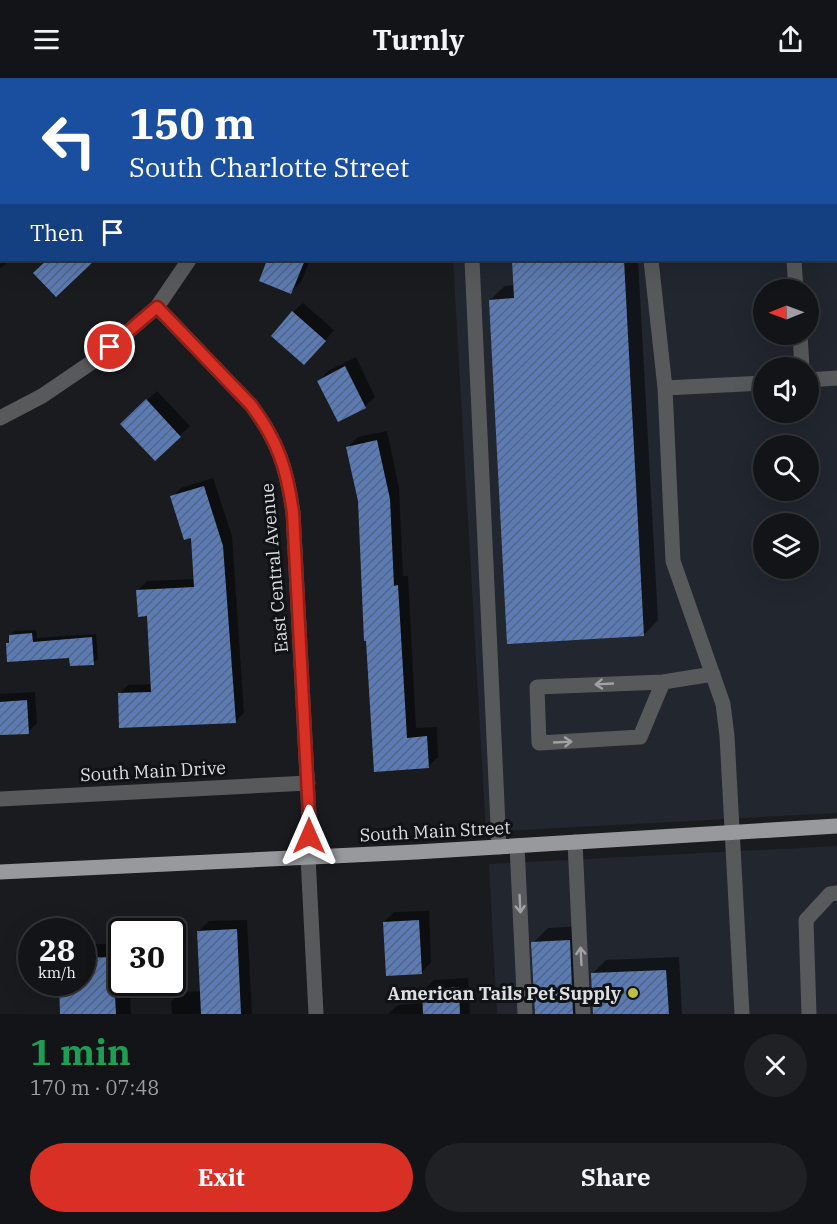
<!DOCTYPE html>
<html lang="en">
<head>
<meta charset="utf-8">
<style>
	:root { --surface:#131417; --page:#202124; --text:#f1f3f6; --muted:#9d9ea1; --line:#323336; --accent:#d93025 }
	body { margin:0; font-family:"IBM Plex Serif",serif; background:var(--page); color:var(--text); height:100vh; display:flex; flex-direction:column; font-size:22px; white-space:nowrap }
	* { box-sizing:border-box; margin:0 }
	p { font-size:20px; color:var(--muted) }
	.icon { flex:none; width:33px; height:33px; fill:none; stroke:currentColor; stroke-width:2; stroke-linecap:round; stroke-linejoin:round }
	.map { position:relative; height:936px; overflow:hidden }
	.sheet { display:flex; flex-direction:column; background:var(--surface); flex:1 }
	.sheet>* { flex:none }
	.guide { position:absolute; left:0px; top:0px; width:837px; height:183px; box-shadow:0 6px 24px #0002,0 0 0 2px var(--line); background:#1a4fa0; color:#fff; overflow:hidden }
	.needle { width:39px; rotate:269deg }
	.controls { position:absolute; left:753px; top:201px; display:grid; gap:12px }
	.controls a { display:grid; place-items:center; width:66px; height:66px; border-radius:50%; background:var(--surface); box-shadow:0 6px 24px #0002,0 0 0 2px var(--line); font-size:30px }
	.speed { position:absolute; left:18px; top:840px; display:flex; gap:12px; font-size:30px; font-weight:700; text-align:center }
	.speed>* { display:grid; place-content:center; width:78px; height:78px; border-radius:50%; background:var(--surface); box-shadow:0 6px 24px #0002,0 0 0 2px var(--line); line-height:1 }
	.speed small { font-size:15px; font-weight:400 }
	.speed .limit { border:3px solid #111; border-radius:9px; background:#fff; color:#111 }
	.pin { position:absolute; display:grid; place-items:center; width:51px; height:51px; color:#fff; margin:-26px; border:3px solid #fff; border-radius:50%; box-shadow:0 2px 6px #0007 }
	.me { position:absolute; width:66px; margin:-33px; rotate:0deg; stroke-linejoin:round; filter:drop-shadow(0 0 4px #0008) }
	.turn { display:flex; align-items:center; gap:21px; height:126px; padding:0 30px; font-size:27px }
	.turn .icon { width:78px; height:78px; stroke-width:2.5 }
	.turn b { display:block; font-size:42px; line-height:51px }
	.then { display:flex; align-items:center; height:57px; padding:0 30px; background:#0003; gap:12px; font-size:22px }
	.round { display:grid; place-items:center; flex:none; width:63px; height:63px; border-radius:32px; background:var(--page) }
	.summary { display:flex; align-items:center; justify-content:space-between; height:102px; padding:0 30px }
	h1 { font-size:36px; font-weight:800; line-height:45px; color:#1e9e55 }
	.primary-button { display:flex; gap:12px; margin-top:auto; padding:12px 30px }
	.primary-button a { flex:1; height:69px; border-radius:36px; background:var(--accent); color:#fff; font-size:24px; font-weight:800; line-height:69px; text-align:center }
	.primary-button a+a { background:var(--page); color:var(--text) }
	header { display:flex; justify-content:space-between; align-items:center; height:78px; padding:0 30px; background:var(--surface); font-size:27px; font-weight:800 }
	.map>svg:first-child { display:block }
	.built { fill:#21262f; fill-rule:evenodd }
	.shadow { fill:#0007 }
	.building { fill:url(#building-hatch) }
	.lines { fill:none; stroke-linecap:round; stroke-linejoin:round }
	.minor { stroke:#58595b; stroke-width:15 }
	.major { stroke:#97999d; stroke-width:15 }
	.oneway { stroke:#a1a2a5 }
	.route-casing { stroke:#8d1f18; stroke-width:15 }
	.route { stroke:#d93025; stroke-width:10 }
	.poi-dot { fill:#bbc044; stroke:#101215; stroke-width:2 }
	.labels { text-anchor:middle; dominant-baseline:central; stroke-width:6; stroke-linejoin:round; paint-order:stroke }
	.street-label { font-size:18px; fill:#dddee1; stroke:#101215 }
	.poi-label { font-size:18px; font-weight:bold; fill:#dddee1; stroke:#101215; text-anchor:end }
</style>
</head>
<body>
<header><svg class="icon" aria-label="menu" viewBox="0 0 24 24"><path d="M4 6h16M4 12h16M4 18h16"/></svg>Turnly<svg class="icon" aria-label="share" viewBox="0 0 24 24"><path d="M12 15V3M7 8l5-5 5 5M5 13v7h14v-7"/></svg></header>
<div class="map">
<svg width="837" height="936" viewBox="0 0 837 936">
	<defs>
		<pattern id="building-hatch" width="6" height="6" patternUnits="userSpaceOnUse" patternTransform="scale(1.5)"><rect width="6" height="6" fill="#5c7bb2"/><path d="M-1 1l2-2M0 6l6-6M5 7l2-2" fill="none" stroke="#526586"/></pattern>
	</defs>
	<rect width="100%" height="100%" fill="#191b1f"/>
	<path class="built" d="M443,0H837V735L486,754L453,182H836V2ZM764,212H808V256H764ZM764,290H808V334H764ZM764,368H808V412H764ZM764,446H808V490H764Z
		M837,768V936H497L489,786Z"/>
	<path class="shadow" d="M332,0H370L332,2Z
		M517,0H837V84H836V2H516Z
		M1,158L2,182H12L0,190Z
		M49,182H93L56,217L35,195Z
		M269,182H310L301,204L291,214L261,202Z
		M513,182H638L658,542L644,557L490,222L505,208L515,207Z
		M303,225L334,252L314,276L293,234Z
		M356,279L375,319L365,328L338,342L319,303L328,293Z
		M157,313L190,348L155,381L122,346Z
		M387,353L399,410L403,498H408L416,650L437,649L438,679L428,689L375,692L359,423L348,369L358,359Z
		M213,400L232,458L244,635L235,644L119,616L128,607L152,606L148,537L137,513L147,503L195,501L192,458L172,419L181,410Z
		M36,552L37,560L96,556L98,581L93,585L71,578L8,566L10,563V557L15,553Z
		M35,614L37,645L28,654L0,656V616Z
		M429,833L431,884L422,894L384,844L394,834Z
		M247,842L252,936H172L171,924L181,914L202,913L199,853L209,843Z
		M584,848L587,921L592,928L584,936H536L533,865L548,850Z
		M122,865V904H129L131,936H62L82,904L83,867Z
		M679,879L682,936H594L592,896L606,882Z
		M468,900L470,936H388L398,927L424,925V912L434,902Z"/>
	<path class="building" d="M47,182H95L56,219L33,195Z
		M267,182H305L291,216L259,203Z
		M512,182H624L644,558L507,566L489,222L514,220Z
		M292,233L326,263L304,287L271,258Z
		M345,288L366,330L338,344L317,303Z
		M146,321L181,359L155,383L120,346Z
		M377,362L390,421L394,508L398,507L407,660L427,658L429,690L374,694L366,563H364L358,423L346,369Z
		M204,408L223,468L236,645L119,650L118,615L151,614L147,538L138,539L136,512L194,509L191,460L184,462L170,418Z
		M32,555L33,564L92,559L94,587L70,588L69,580L7,584L6,565H9V557Z
		M27,622L29,656L0,657V624Z
		M419,842L422,896L386,898L383,844Z
		M237,851L241,936H201L197,853Z
		M570,862L573,936H535L531,864Z
		M113,879L116,936H60L59,904H82V880Z
		M666,892L669,936H593L591,895Z
		M459,909L460,936H423L422,912Z"/>
	<g class="lines">
		<path class="minor" d="M260,2V0
			M476,2L479,0
			M472,182L499,769
			M651,182L665,310
			M794,182L796,212
			M157,229L251,327C278,363 287,391 293,435L309,737L308,779L316,936
			M800,256L802,290
			M808,302L837,300
			M0,340L42,318L95,282L157,229L189,182
			M663,604L640,659L539,665L537,609L663,604L713,596
			M0,721L308,705
			M575,764L583,936
			M517,768L525,936
			M742,936L727,658L723,626L673,483L665,310L764,305
			M809,936L806,842L830,816L837,815"/>
		<path class="major" d="M0,794L416,774L837,748"/>
	</g>
	<defs><path id="oneway-shaft" d="M-6 0H5M1.5-3L5.5 0L1.5 3" fill="none" stroke-width="1.6" stroke-linecap="round" stroke-linejoin="round" transform="scale(1.5)"/></defs>
	<g class="oneway">
		<use href="#oneway-shaft" transform="translate(604 606) rotate(177)"/>
		<use href="#oneway-shaft" transform="translate(563 664) rotate(-3)"/>
		<use href="#oneway-shaft" transform="translate(520 826) rotate(87)"/>
		<use href="#oneway-shaft" transform="translate(581 878) rotate(-93)"/>
	</g>
	<g class="lines">
		<g class="route-casing">
			<path id="route" d="M110,269L157,229L251,327C278,363 287,391 293,435L309,736V758"/>
		</g>
		<use href="#route" class="route"/>
	</g>
	<circle class="poi-dot" cx="633" cy="915" r="6"/>
	<g class="labels">
		<g class="street-label">
			<text transform="translate(274 490) rotate(-95)">East Central Avenue</text>
			<text transform="translate(153 693) rotate(-3)">South Main Drive</text>
			<text transform="translate(435 753) rotate(-3)">South Main Street</text>
		</g>
		<g class="poi-label">
			<text x="621" y="915">American Tails Pet Supply</text>
		</g>
	</g>
</svg>
<div class="controls">
<a><svg class="needle" viewBox="-14 -14 28 28"><path d="M0-13l5 13h-10z" fill="#e53935"/><path d="M0 13l5-13h-10z" fill="#9d9ea1"/></svg></a>
<a><svg class="icon" aria-label="sound" viewBox="0 0 24 24"><path d="M4 9h4l5-4v14l-5-4H4zM17 9q2 3 0 6"/></svg></a>
<a><svg class="icon" aria-label="search" viewBox="0 0 24 24"><circle cx="10" cy="10" r="6"/><path d="M15 15l6 6"/></svg></a>
<a><svg class="icon" aria-label="layers" viewBox="0 0 24 24"><path d="M12 4l9 5-9 5-9-5zM3 14l9 5 9-5"/></svg></a>
</div>
<div class="speed"><div>28<small>km/h</small></div><div class="limit">30</div></div>
<div class="pin" style="left:110px;top:269px;background:#d93025"><svg class="icon" aria-label="arrive" viewBox="0 0 24 24"><path d="M6 21V4h12l-3 4 3 4H6"/></svg></div>
<svg class="me" style="left:309px;top:758px" viewBox="-20 -20 40 40"><path d="M0-17L14 15 0 8-14 15z" fill="#d93025" stroke="#fff" stroke-width="4"/></svg>
<div class="guide">
<div class="turn"><svg class="icon" aria-label="left" viewBox="0 0 24 24"><path d="M17 20v-9H6M10 6l-5 5 5 5"/></svg><div><b>150 m</b>South Charlotte Street</div></div>
<div class="then">Then<svg class="icon" aria-label="arrive" viewBox="0 0 24 24"><path d="M6 21V4h12l-3 4 3 4H6"/></svg></div>
</div>
</div>
<section class="sheet">
<div class="summary"><div><h1>1 min</h1><p>170 m · 07:48</p></div><a class="round"><svg class="icon" aria-label="close" viewBox="0 0 24 24"><path d="M6 6l12 12M18 6L6 18"/></svg></a></div>
<div class="primary-button"><a>Exit</a><a>Share</a></div>
</section>
</body>
</html>
